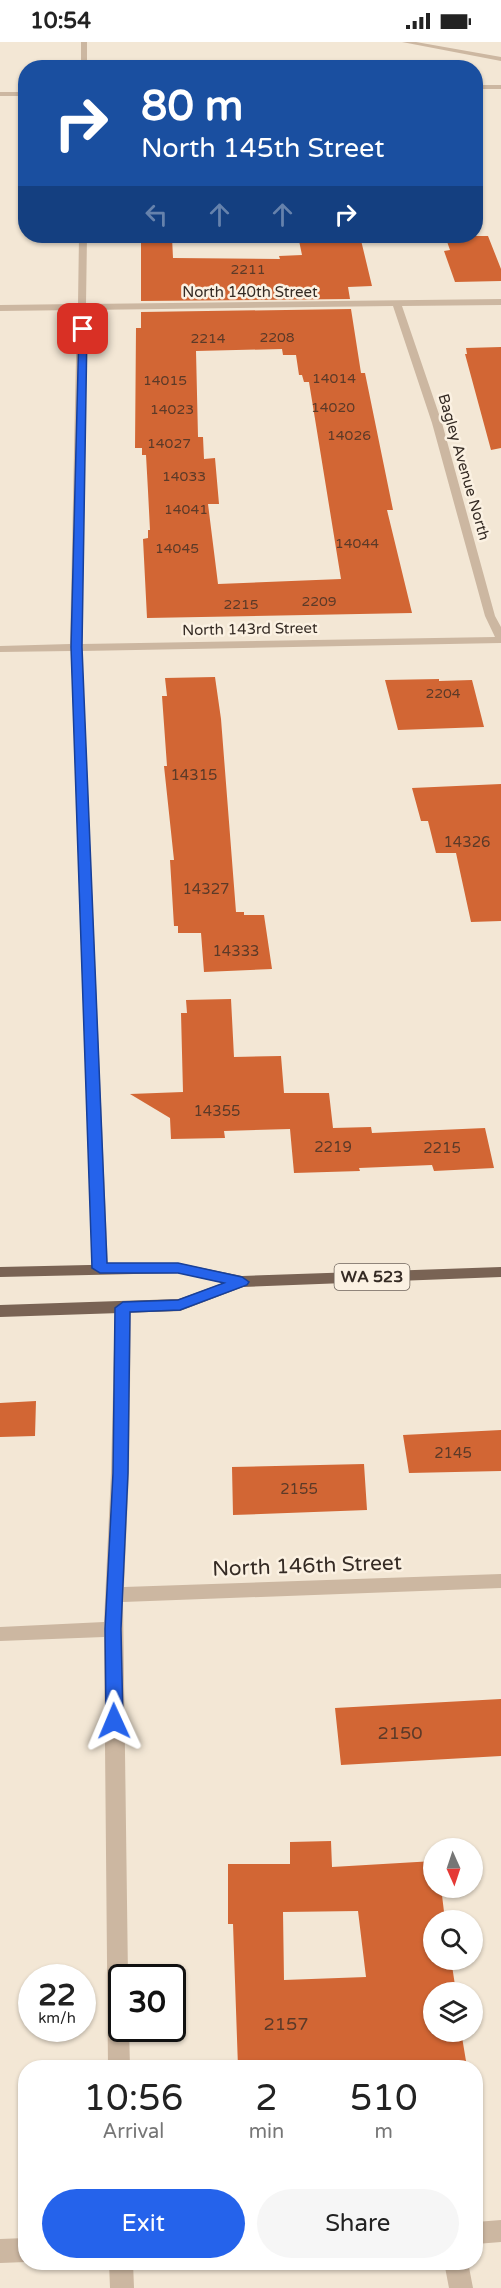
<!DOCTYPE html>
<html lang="en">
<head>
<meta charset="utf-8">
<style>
	:root { --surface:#fff; --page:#f6f6f6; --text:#222; --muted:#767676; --accent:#2563eb }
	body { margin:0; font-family:"Varela Round",sans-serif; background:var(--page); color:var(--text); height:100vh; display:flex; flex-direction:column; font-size:22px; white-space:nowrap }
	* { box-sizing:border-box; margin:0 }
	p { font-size:20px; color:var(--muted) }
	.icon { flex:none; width:33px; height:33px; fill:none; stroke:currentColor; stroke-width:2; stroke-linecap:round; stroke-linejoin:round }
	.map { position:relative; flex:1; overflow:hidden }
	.drawer { position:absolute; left:18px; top:2018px; width:465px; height:210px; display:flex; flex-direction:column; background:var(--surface); border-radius:24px; box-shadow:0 2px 4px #0004 }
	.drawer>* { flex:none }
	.guide { position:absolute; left:18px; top:18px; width:465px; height:183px; border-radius:24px; box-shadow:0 2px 4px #0004; background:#1a4fa0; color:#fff; overflow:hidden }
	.needle { width:39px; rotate:177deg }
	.fabs { position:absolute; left:423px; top:1796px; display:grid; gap:12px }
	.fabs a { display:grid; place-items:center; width:60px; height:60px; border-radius:50%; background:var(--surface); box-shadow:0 2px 4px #0004; font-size:30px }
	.speed { position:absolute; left:18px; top:1922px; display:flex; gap:12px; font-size:30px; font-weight:700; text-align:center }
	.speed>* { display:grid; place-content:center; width:78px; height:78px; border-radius:50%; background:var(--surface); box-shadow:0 2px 4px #0004; line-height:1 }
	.speed small { font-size:15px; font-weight:400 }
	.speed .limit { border:3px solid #111; border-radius:9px; background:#fff; color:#111 }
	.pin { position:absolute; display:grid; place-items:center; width:51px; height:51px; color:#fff; margin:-26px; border-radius:12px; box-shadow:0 3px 9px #0006 }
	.me { position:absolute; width:66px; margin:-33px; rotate:359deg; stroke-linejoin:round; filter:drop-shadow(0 0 4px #0008) }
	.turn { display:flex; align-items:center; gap:21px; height:126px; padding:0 24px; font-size:27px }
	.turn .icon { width:78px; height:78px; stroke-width:2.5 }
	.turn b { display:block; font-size:42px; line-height:51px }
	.lanes { display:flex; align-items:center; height:57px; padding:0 24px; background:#0003; justify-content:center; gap:30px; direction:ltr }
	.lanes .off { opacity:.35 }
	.eta { display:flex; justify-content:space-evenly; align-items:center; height:102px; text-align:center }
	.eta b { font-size:36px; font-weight:600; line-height:42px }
	.cta { display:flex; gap:12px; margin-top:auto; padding:12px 24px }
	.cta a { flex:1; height:69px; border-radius:36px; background:var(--accent); color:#fff; font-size:24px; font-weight:600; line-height:69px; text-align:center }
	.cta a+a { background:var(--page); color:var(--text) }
	.status { display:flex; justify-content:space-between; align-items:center; height:42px; padding:0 30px; background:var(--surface); direction:ltr }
	.status svg { height:16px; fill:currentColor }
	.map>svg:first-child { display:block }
	.building { fill:#d26634; fill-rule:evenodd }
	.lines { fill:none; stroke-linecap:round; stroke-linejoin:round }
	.minor { fill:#ccb7a1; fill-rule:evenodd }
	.major { fill:#796354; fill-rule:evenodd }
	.route { fill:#2563eb; stroke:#184099; stroke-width:1.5 }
	.labels { text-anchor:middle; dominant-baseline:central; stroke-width:5; stroke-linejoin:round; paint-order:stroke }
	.far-number-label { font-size:14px; fill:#5c3a28 }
	.far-street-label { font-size:15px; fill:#352b24; stroke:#fbf1e2 }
	.number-label { font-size:15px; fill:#5c3a28 }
	.shield { fill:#fbf1e2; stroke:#70665d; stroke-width:1.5 }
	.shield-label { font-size:16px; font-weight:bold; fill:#352b24 }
	.near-number-label { font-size:18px; fill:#5c3a28 }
	.near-street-label { font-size:21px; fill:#352b24; stroke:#fbf1e2 }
</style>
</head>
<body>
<div class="status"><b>10:54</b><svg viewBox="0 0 49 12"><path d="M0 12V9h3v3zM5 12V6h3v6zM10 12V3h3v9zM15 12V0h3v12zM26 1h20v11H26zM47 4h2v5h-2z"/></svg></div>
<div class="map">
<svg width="501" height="2246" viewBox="0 0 501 2246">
	<rect width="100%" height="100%" fill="#f3e7d5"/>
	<path class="building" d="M298,194H360L372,244L348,245L350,257L141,259V196L172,195L173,216L280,217L279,214L302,213Z
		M445,194H488L501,227V239L455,240L444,209L450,208Z
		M351,267L361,331H365L393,468H387L412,571L147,576L143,497L148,496V488H150L148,449L146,413H142V406H135L136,286H141V270ZM282,307L283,313H296L299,333H302L304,340H309L341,537L218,542L208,462H219L215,416L204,417L203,395H198L196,309Z
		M501,305V406L491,408L465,312H467L466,306Z
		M215,635L221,677L236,870H244V873H264L272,927L204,930L201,891H178V884H174L170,818H174L164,724H167L162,654H167L165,636Z
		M439,637V639L472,638L484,685L398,688L385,638Z
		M501,742V879L471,880L456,811H436L428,779H421L412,746Z
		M231,957L234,1015L281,1014L284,1051H329L333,1086L371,1085L372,1091L485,1086L494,1126L434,1129L432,1123L359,1126L360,1129L294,1131L290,1087L224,1089L225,1096L171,1097L170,1076L130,1052L183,1050L181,971H187L186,958Z
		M36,1359L35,1394L0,1395V1361Z
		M501,1388V1429L409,1431L403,1393Z
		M364,1422L367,1468L233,1473L232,1425Z
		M501,1657V1714L341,1723L335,1666Z
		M331,1799L332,1825L434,1819V1845H441L445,1878H434V1917H451L456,1950H434V1989H461L467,2025H238L233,1882H228V1822H290V1800ZM358,1869L366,1935L284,1938L283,1870Z"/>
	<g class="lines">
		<path class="minor" d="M81,0H87V26H81Z
			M402,0H416L501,15V19Z
			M476,43H501V47H476Z
			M0,50H26V54H0Z
			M79,194H87L86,262L501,257V263L402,264L442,381L495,574L501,585V601L82,609L108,1226L106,1230H94L92,1226L71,609L0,610V604L70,602L77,268L0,269V263L78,262ZM393,264L432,381L485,574L495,595L82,602L86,268Z
			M123,1259L129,1261L131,1265L129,1431L124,1545L501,1532V1546L123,1560L128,1935H122V1986H129L130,2025H108L104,1595L0,1599V1585L104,1580L111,1431L115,1265L117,1261Z
			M501,2178V2200L476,2202V2180Z
			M26,2196V2220L0,2221V2197Z
			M109,2220H133L134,2246H110Z
			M444,2220H468L473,2246H449Z"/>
		<path class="major" d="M178,1221L242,1234L501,1225V1235L243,1245L180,1269L0,1275V1263L179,1257L223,1241L178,1231L0,1235V1225Z"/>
	</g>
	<path class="route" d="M83,285L87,287L82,605L107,1221H178L242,1235L249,1240L247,1243L180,1268L130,1270L128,1431L121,1587L123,1679L120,1684L114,1686L108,1684L106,1679L105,1587L113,1431L115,1266L123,1260L178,1258L224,1241L178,1231H100L92,1226L71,605L79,287Z"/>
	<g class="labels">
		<g class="far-number-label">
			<text x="248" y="227">2211</text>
			<text x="277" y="295">2208</text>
			<text x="208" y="296">2214</text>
			<text x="334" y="336">14014</text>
			<text x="165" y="338">14015</text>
			<text x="333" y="365">14020</text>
			<text x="172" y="367">14023</text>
			<text x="349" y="393">14026</text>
			<text x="169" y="401">14027</text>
			<text x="184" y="434">14033</text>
			<text x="186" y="467">14041</text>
			<text x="357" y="501">14044</text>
			<text x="177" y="506">14045</text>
			<text x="319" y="559">2209</text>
			<text x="241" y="562">2215</text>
			<text x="443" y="651">2204</text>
		</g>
		<g class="far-street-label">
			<text x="250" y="250">North 140th Street</text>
			<text transform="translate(464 425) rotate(74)">Bagley Avenue North</text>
			<text transform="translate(250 587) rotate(-1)">North 143rd Street</text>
		</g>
		<g class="number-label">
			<text x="194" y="733">14315</text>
			<text x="467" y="800">14326</text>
			<text x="206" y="847">14327</text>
			<text x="236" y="909">14333</text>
			<text x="217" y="1069">14355</text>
			<text x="333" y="1105">2219</text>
			<text x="442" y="1106">2215</text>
			<text x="453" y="1411">2145</text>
			<text x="299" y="1447">2155</text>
		</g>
		<rect class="shield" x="334.5" y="1222" width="75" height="26" rx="4.5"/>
		<g class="shield-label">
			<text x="372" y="1235">WA 523</text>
		</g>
		<g class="near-number-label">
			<text x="400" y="1691">2150</text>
			<text x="286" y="1982">2157</text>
		</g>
		<g class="near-street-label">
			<text transform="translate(307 1524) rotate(-2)">North 146th Street</text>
		</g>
	</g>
</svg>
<div class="fabs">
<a><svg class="needle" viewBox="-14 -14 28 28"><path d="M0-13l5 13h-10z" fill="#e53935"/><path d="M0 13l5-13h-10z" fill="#767676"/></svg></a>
<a><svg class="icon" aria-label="search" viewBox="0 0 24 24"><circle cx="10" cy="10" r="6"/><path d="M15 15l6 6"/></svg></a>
<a><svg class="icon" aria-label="layers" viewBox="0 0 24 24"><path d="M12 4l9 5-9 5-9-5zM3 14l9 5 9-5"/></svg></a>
</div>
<div class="speed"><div>22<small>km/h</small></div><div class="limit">30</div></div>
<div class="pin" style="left:83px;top:287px;background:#d93025"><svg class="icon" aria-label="arrive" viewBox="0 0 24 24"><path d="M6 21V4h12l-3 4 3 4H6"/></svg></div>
<svg class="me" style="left:114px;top:1679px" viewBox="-20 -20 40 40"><path d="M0-17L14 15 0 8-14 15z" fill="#2563eb" stroke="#fff" stroke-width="4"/></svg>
<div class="guide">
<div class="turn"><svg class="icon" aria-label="right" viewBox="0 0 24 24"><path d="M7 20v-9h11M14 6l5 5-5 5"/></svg><div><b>80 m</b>North 145th Street</div></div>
<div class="lanes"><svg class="icon off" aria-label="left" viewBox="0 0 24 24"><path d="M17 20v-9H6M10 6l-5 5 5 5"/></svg><svg class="icon off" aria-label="ahead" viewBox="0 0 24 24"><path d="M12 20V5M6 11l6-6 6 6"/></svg><svg class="icon off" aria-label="ahead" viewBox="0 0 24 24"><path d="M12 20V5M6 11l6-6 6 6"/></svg><svg class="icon" aria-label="right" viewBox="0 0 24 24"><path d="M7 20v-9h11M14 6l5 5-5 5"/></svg></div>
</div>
<section class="drawer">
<div class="eta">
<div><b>10:56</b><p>Arrival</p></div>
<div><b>2</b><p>min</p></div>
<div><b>510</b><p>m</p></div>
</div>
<div class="cta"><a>Exit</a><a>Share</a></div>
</section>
</div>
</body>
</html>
